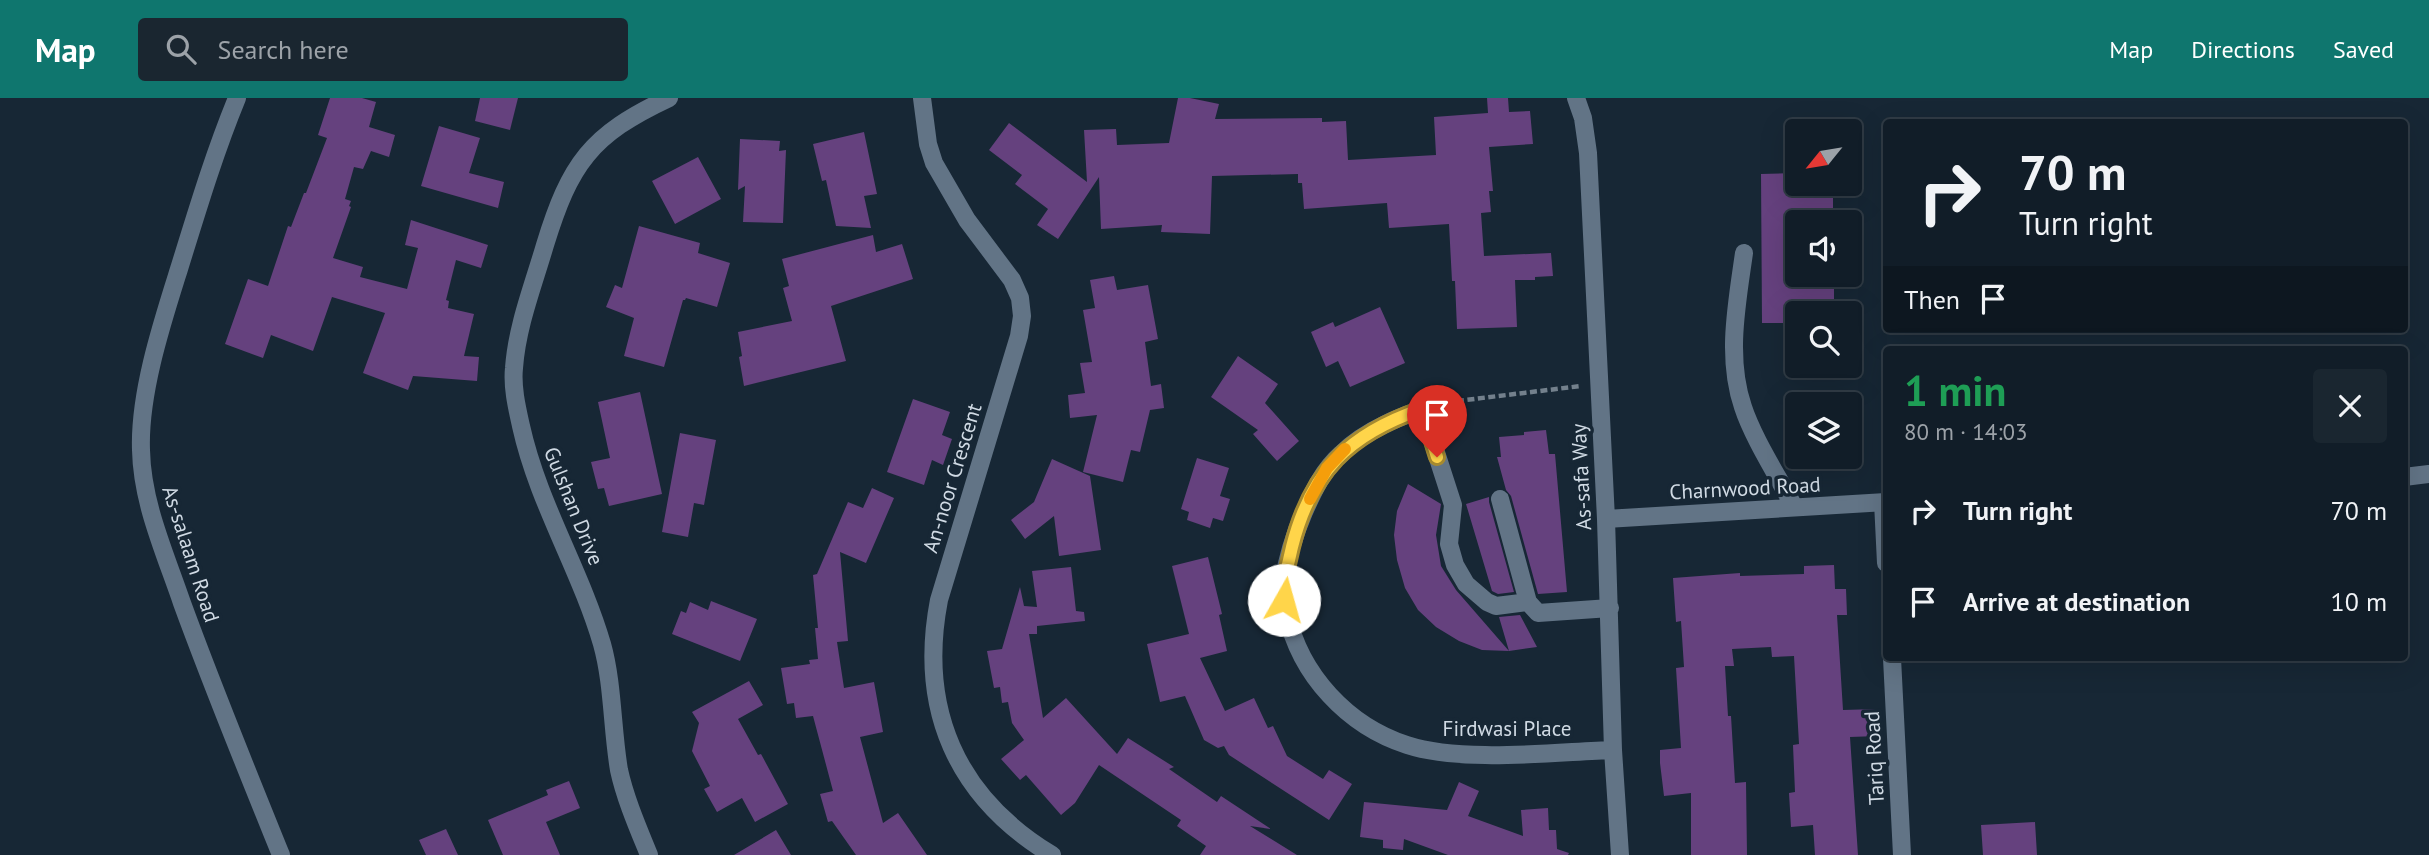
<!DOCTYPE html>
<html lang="en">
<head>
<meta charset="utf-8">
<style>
	:root { --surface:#111d28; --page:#1a2630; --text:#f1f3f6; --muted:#9ca2a8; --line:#303b45; --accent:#0f766e }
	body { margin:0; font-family:"PT Sans",sans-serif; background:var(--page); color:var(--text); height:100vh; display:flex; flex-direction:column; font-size:26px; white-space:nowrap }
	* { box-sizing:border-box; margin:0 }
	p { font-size:23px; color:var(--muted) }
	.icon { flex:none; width:38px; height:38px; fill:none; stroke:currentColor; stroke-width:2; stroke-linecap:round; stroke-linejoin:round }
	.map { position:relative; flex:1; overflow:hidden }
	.panel { position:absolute; left:1883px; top:248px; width:525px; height:315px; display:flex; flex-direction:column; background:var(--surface); border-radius:7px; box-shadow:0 7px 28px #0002,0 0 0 2px var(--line) }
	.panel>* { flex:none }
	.hud { position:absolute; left:1883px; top:21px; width:525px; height:214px; border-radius:7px; box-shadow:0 7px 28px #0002,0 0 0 2px var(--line); background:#111d28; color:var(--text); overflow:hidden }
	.needle { width:46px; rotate:240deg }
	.fabs { position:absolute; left:1785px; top:21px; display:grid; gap:14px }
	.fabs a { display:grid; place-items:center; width:77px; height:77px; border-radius:7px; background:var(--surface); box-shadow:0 7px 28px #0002,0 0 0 2px var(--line); font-size:35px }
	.pin { position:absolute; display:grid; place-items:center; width:60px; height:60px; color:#fff; margin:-72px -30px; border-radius:50% 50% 50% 0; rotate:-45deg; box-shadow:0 0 7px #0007 }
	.pin .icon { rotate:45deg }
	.me { position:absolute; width:77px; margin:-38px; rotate:7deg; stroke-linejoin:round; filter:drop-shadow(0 0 5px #0008) }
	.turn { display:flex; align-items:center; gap:24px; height:147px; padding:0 21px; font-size:32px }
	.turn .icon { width:91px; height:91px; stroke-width:2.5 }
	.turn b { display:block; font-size:49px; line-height:60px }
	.then { display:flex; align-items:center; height:66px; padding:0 21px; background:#0003; gap:14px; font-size:26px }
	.round { display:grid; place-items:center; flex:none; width:74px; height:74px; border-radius:7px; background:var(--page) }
	.overview { display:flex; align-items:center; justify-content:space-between; height:119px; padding:0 21px }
	h1 { font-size:42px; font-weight:800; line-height:52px; color:#1e9e55 }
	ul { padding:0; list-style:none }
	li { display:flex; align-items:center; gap:21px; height:91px; padding:0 21px }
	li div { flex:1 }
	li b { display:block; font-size:26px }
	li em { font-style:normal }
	header { display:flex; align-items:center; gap:42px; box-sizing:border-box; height:98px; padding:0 35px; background:var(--accent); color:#fff }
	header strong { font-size:33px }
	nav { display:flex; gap:38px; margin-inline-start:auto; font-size:24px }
	.search { width:490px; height:63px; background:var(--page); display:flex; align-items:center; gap:18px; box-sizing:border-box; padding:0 24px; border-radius:7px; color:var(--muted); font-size:26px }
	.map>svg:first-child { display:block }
	.building { fill:#65417e }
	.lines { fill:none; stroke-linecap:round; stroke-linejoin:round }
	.path { stroke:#73808c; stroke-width:4.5; stroke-dasharray:7 3.5; stroke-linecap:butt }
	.minor { stroke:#627486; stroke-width:18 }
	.route-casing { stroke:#a68a30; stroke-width:18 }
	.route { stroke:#ffd54a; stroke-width:12 }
	.slow { stroke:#f59e0b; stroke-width:12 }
	.labels { text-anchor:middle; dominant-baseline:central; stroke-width:7; stroke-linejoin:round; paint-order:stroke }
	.street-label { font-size:21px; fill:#d0dae4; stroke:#172735 }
</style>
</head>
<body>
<header>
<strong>Map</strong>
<div class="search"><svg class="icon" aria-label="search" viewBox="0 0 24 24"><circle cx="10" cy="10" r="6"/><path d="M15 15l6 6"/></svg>Search here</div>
<nav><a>Map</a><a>Directions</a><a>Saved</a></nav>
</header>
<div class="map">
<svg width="2429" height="757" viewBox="0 0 2429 757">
	<rect width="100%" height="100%" fill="#172735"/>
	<path class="building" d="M330,0H362L376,4L369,29L395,37L389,59L371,53L363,71L354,69L345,101L351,103L349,108L351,109L333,160L363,169L360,179L407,191L418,150L405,147L411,122L488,147L481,170L456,162L446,202L449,203L448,210L474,216L464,258L479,259L477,283L413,278L408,292L363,275L385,215L332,199L313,253L271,237L263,260L225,246L248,181L268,188L288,128L291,129L304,95H306L327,40L318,37Z
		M480,0H518L510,32L475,23Z
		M1178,0H1190L1219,6L1215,21L1322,20V24L1346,23L1348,62L1436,57L1434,19L1488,15L1487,0H1508L1509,14L1530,13L1533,46L1489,49L1493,93H1489L1491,114L1481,115L1484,158L1551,155L1553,178L1535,179V182H1515L1517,229L1457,231L1455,183H1452L1449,126L1389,130L1387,105L1304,111L1302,85H1298V76L1212,78L1210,136L1161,134L1162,127L1101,131L1099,79L1058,141L1037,127L1048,111L1015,86L1022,77L989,52L1009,25L1087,84L1084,32L1116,31L1117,47L1169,45Z
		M439,28L480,40L469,75L504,84L498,110L421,88Z
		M864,34L877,96L864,98L871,130L836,128L826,82L822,83L813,46Z
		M740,41L780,43L779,53L786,52L783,125L743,124L745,88L738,92Z
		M698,59L721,101L675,126L652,83Z
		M1797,75V86H1833V124H1797V177H1834V215H1797V225H1762L1761,76Z
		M639,128L700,145L698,155L730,165L717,209L686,200L685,202H683L664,269L624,258L634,220L606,209L615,187L622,190Z
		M873,137L876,154L902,146L913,181L831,208L846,263L744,288L739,259L742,258L738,234L792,223L783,190L789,188L782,161Z
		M1114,178L1117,192L1148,187L1158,241L1145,244L1151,288L1161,286L1164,310L1150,312L1140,354L1131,352L1123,384L1083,374L1097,317L1070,320L1068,297L1085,295L1080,265L1092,264L1083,212L1095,210L1090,182Z
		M1380,209L1405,265L1350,289L1338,263L1326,269L1311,234L1333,224L1335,229Z
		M1238,258L1278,286L1265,305L1299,343L1277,363L1253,336L1258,332L1211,299Z
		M640,294L662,396L609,408L604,390L598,391L591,364L610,360L598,304Z
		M913,301L950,314L942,337L952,341L943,367L932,362L924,387L887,374Z
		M1546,332L1549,356H1555L1567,494L1538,496L1511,398L1506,392L1497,359H1501L1499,339L1524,337V334Z
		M680,335L716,342L704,407L694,405L688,439L662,434Z
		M1197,360L1229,370L1220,398L1230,401L1223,423L1213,420L1210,430L1187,422L1189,414L1181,411Z
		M1052,361L1090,378L1101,452L1059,458L1054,418L1025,441L1011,422L1034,404Z
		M1408,386L1441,406L1436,437L1441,468L1456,492L1509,553L1482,552L1459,543L1436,529L1418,512L1405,490L1397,462L1394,437L1397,413Z
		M872,390L894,400L866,465L840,454L848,543L837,544L844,590L874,584L883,634L860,639L883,725L898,715L927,757H856L832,723L828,724L820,696L833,693L813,618L796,620L794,605L787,606L781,570L810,566L809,562L818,561L815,530H818L813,477L817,476L848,404L863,410Z
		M1489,399V404L1514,494L1498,496L1492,493L1466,406Z
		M1208,459L1222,516L1219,517L1227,553L1200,560L1225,613L1254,600L1268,630L1273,628L1287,658L1323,681L1329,672L1352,686L1329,722L1229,657L1224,648L1218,650L1204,642L1185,598L1160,604L1147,546L1189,536L1172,468Z
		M1834,467L1835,491H1846L1847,517H1837L1843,612L1877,611L1878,638L1850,639L1858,757H1815L1813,727L1791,729L1789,695L1795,694L1793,647L1799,646L1794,558L1772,559L1771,549L1732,551L1734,568H1725L1728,618H1731L1735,685L1746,684L1747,757H1691V695L1664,698L1660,665V652L1681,650L1676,570L1684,569L1681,523L1676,524L1673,480L1740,475V478L1804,476V468Z
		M1071,469L1076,513L1084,514L1085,523L1037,528V536H1029L1043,620L1066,600L1117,656L1128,640L1174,669L1169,671L1217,704L1221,698L1271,731L1250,728L1297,757H1200L1206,748L1177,728L1181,722L1099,667L1075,705L1061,717L1026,677L1020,682L1001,661L1024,642L1012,625L1008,604L1002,605L1000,589L994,590L987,553L1002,551L1020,489L1024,508L1037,509L1032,473Z
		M711,503L757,521L740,563L672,536L681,513L686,515L690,504L708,512Z
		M1520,517L1537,549L1509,553L1499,519Z
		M749,583L763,607L738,621L758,657L761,656L788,706L755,724L742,700L717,714L704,691L710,688L692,653L699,625L692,614Z
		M569,683L580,710L546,724L560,757H503L488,722L548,697L546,692Z
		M1459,684L1479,693L1468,718L1523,738L1521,712L1548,710L1549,732H1556L1557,751L1569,755L1568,757H1448L1404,741L1403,752L1383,750V742L1360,739L1364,704L1447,712Z
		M2035,724L2037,757H1983L1981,727Z
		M446,731L458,757H426L419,742Z
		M776,732L791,757H734Z"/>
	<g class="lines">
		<path class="path" d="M1457,303L1581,288"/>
		<path class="minor" d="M237,0C214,56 197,113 179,171C162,225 139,295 141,352C142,405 165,455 182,505C213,590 247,673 281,757
			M922,0L928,46L934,65L967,122L1012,182L1020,200L1022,218L1019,238L939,502C918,611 956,699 1052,757
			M1576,0L1583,20L1588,55L1606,421L1613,652L1620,757
			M1744,155C1737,205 1726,260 1743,309C1753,340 1779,380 1794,409
			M1439,305C1405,317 1367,330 1341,356C1323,372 1314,392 1304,414C1295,435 1287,461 1283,485C1282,495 1285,506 1287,516C1300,577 1348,628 1407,647C1462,665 1554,654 1613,652
			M1422,311L1453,407L1449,446L1455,467L1466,486L1487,504L1496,508L1528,504L1538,515L1610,510
			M2404,379L2429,376
			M1500,401L1528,504
			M1883,404L1886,465
			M1606,421L1886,404
			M1892,560L1902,757
			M649,757C638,730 625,700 619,672C612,631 613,585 602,546C580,471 538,405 521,328C517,310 512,289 514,270C517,228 533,188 545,147C570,66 590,37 669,0"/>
	</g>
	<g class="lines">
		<g class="route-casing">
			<path id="route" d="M1284,502C1283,483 1288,467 1292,449C1311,373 1349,336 1422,311L1437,359"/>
		</g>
		<use href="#route" class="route"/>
		<path class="slow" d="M1310,401L1327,370L1345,351"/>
	</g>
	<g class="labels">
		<g class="street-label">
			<text transform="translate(1581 379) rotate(-93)">As-safa Way</text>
			<text transform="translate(952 380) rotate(-73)">An-noor Crescent</text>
			<text transform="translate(1745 390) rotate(-3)">Charnwood Road</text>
			<text transform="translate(574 408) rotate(68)">Gulshan Drive</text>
			<text transform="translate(191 456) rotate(72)">As-salaam Road</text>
			<text x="1507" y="630">Firdwasi Place</text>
			<text transform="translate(1874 660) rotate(-93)">Tariq Road</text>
		</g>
	</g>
</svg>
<div class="fabs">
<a><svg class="needle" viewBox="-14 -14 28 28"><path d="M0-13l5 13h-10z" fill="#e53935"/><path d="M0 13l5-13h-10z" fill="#9ca2a8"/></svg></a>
<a><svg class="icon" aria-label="sound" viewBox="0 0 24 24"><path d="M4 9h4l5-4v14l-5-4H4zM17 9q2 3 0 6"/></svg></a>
<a><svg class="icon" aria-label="search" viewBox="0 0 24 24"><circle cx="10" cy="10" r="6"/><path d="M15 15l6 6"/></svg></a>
<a><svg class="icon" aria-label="layers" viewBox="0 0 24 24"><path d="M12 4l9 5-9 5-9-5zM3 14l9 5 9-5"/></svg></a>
</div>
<div class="pin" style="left:1437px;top:359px;background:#d93025"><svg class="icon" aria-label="arrive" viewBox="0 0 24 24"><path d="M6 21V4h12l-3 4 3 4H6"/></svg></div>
<svg class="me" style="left:1284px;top:502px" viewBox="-20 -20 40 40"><circle r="19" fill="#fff"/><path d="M0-13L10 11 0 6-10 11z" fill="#ffd54a"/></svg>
<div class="hud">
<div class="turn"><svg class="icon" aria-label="right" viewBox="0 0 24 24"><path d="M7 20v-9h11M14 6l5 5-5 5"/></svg><div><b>70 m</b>Turn right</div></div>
<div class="then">Then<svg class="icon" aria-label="arrive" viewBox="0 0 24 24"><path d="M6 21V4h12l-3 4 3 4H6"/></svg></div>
</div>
<section class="panel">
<div class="overview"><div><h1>1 min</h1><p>80 m · 14:03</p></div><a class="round"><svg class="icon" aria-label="close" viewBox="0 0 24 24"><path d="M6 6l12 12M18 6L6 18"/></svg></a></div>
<ul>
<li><svg class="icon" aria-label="right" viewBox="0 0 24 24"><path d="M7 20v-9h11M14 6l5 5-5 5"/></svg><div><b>Turn right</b></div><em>70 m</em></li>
<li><svg class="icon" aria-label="arrive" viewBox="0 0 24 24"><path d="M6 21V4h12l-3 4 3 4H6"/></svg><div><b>Arrive at destination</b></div><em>10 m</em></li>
</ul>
</section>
</div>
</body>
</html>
